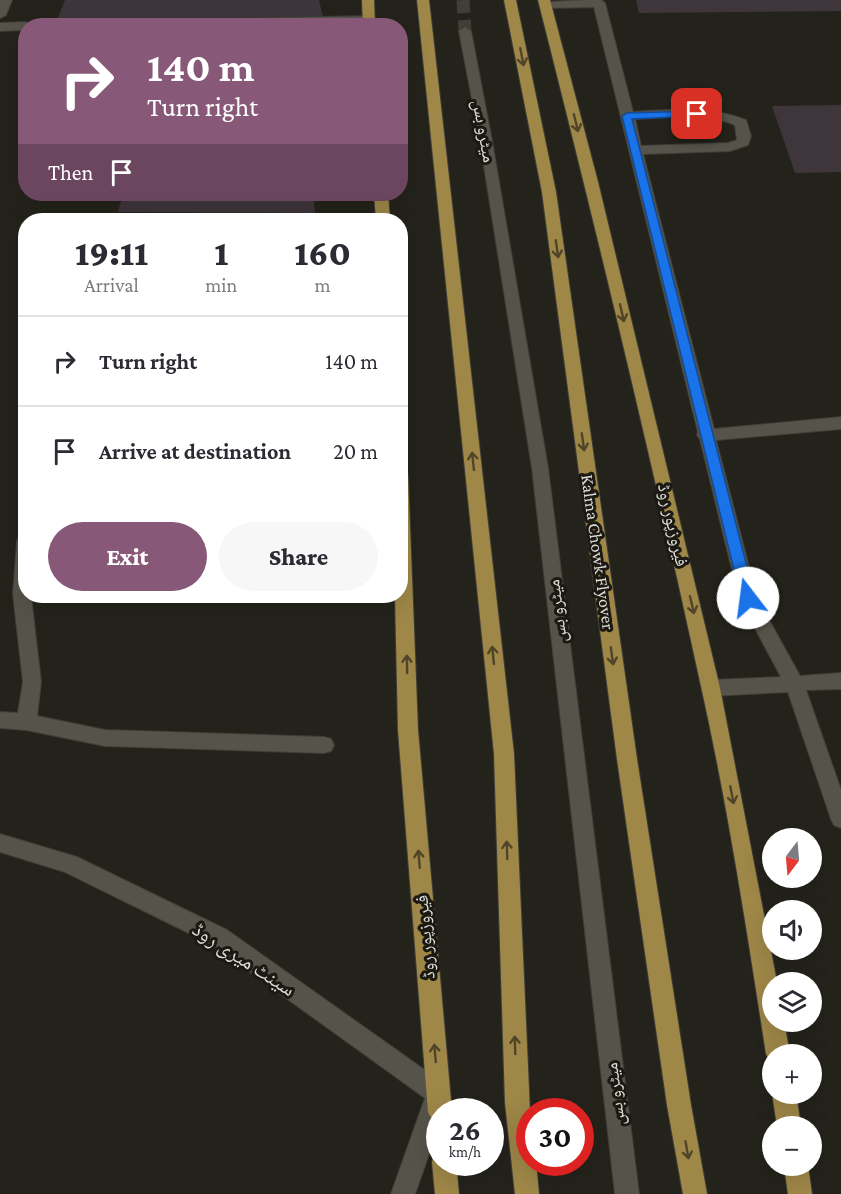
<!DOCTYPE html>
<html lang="en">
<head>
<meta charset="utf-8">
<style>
	:root { --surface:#fff; --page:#f7f7f7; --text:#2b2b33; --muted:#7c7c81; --line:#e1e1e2; --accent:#875877 }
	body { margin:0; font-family:"Crimson Pro","Noto Naskh Arabic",serif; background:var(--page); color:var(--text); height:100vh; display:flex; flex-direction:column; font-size:22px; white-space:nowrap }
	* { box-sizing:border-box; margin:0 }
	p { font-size:20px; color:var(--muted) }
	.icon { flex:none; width:33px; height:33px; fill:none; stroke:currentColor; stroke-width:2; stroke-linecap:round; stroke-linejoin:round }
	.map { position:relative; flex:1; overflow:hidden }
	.details { position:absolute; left:18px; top:213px; width:390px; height:390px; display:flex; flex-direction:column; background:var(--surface); border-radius:24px; box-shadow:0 6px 24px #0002 }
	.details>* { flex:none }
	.guide { position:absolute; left:18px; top:18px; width:390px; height:183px; border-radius:24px; box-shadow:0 6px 24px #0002; background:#875877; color:#fff; overflow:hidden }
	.needle { width:39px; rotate:196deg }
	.tools { position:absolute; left:762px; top:828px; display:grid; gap:12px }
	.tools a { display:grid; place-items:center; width:60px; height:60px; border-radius:50%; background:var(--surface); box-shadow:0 6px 24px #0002; font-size:30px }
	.speed { position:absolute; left:426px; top:1098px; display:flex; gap:12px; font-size:30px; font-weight:700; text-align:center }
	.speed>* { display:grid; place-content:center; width:78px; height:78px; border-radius:50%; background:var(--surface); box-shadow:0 6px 24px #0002; line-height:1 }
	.speed small { font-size:15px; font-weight:400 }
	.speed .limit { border:9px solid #d22; background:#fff; color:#111 }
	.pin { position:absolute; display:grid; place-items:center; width:51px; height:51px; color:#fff; margin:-26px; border-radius:12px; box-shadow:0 3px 9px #0006 }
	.me { position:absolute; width:66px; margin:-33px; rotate:345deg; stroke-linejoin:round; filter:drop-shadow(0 0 4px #0008) }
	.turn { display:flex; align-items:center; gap:21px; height:126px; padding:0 30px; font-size:27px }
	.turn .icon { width:78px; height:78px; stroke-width:2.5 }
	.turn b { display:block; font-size:42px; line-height:51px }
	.then { display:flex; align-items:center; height:57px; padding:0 30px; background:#0003; gap:12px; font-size:22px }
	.eta { display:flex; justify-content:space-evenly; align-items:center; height:102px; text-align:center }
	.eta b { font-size:36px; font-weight:800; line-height:42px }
	.button { display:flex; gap:12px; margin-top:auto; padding:12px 30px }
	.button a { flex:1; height:69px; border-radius:36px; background:var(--accent); color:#fff; font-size:24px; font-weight:800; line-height:69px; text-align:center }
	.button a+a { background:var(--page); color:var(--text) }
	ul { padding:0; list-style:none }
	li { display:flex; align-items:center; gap:18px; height:90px; padding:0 30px; border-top:2px solid var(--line) }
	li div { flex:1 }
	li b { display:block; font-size:22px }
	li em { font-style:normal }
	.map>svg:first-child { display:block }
	.building { fill:#3f363b }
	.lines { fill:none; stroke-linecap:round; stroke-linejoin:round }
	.minor-tunnel { stroke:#403f37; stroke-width:13; stroke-dasharray:13 7; stroke-linecap:butt }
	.minor-casing { stroke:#3f3e38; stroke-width:2 }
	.major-casing { stroke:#3f3e38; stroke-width:2 }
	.minor { fill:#55534a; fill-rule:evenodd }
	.major { fill:#9f8748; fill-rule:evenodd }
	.oneway { stroke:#504528 }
	.route { fill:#1a73e8; stroke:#114b97; stroke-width:1.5 }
	.labels { text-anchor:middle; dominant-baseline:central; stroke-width:6; stroke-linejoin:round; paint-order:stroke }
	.street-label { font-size:18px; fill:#dcdbd6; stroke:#1b1912 }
	.near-street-label { font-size:21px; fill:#dcdbd6; stroke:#1b1912 }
</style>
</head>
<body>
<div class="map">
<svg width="841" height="1194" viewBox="0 0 841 1194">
	<rect width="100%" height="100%" fill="#24231b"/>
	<path class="building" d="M65,0H319L323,17L57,20Z
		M636,0H841V11L639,13Z
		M841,105V172L795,173L772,106Z
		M123,194H313L315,213L118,212Z"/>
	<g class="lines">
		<path class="minor-tunnel" d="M463,0L465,31"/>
		<g class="minor-casing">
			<path id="minor" d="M0,0H12L6,15L0,18Z
				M587,0H601L605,3L633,112C671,110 709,105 746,120L751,136L748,145L730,151L643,154L714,429L841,417V429L716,440L757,598L800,676L841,673V689L806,690L841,790V828L834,825L831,819L788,692L711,696L704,693L702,688L704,683L711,680L781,677L739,598L700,439L697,435L698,432L594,7L547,8L541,5L547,2ZM670,117C692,117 714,116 735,125L737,140L728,143L641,146L635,119Z
				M368,16L372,17V21L235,26H52L58,22Z
				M26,22L32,26H26V30L0,31V23Z
				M465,27L471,31L492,141L548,468L639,1194H615L532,468L480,141L459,31Z
				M26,535V596H31L41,682L37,716L105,730L324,737L331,739L334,745L331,751L324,753L105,746L26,730L0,728V712L18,713L23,682L13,594L17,541L20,536Z
				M0,834L77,857L227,930L446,1085L450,1093L443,1112H440V1123L415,1194H391L425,1098L211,944L65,872L0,852Z"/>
		</g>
		<g class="major-casing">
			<path id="major" d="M362,0H374L375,26H363Z
				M417,0H429L514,754L530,1112V1162H536L539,1194H515L505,1103L494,754Z
				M504,0H516L556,192L637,759L691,1105L707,1194H683L667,1105L617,759L542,192Z
				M538,0H550L598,182L720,688L777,982H772V1022H784L790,1054H772V1063L766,1054C747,931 728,807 701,686C651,456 596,228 538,0Z
				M374,194H388L390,220H376Z
				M400,469L406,471L408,475L418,730L452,1112H440V1124L432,1120L428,1112L398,730L395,596H400Z
				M772,1093L796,1094L801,1126H777Z
				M440,1152V1162H456L459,1194H435L432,1162L435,1153Z
				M784,1166H808L812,1194H788Z"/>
		</g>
		<use href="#minor" class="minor"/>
		<use href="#major" class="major"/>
	</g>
	<defs><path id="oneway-shaft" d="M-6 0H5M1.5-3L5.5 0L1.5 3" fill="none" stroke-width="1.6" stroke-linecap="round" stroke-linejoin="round" transform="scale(1.5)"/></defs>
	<g class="oneway">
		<use href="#oneway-shaft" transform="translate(522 57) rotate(79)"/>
		<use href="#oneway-shaft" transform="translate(576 123) rotate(76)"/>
		<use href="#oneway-shaft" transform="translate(557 249) rotate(82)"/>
		<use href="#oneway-shaft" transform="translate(622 313) rotate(77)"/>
		<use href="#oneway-shaft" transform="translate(583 442) rotate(82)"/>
		<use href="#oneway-shaft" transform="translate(473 461) rotate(-96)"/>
		<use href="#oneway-shaft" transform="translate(692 605) rotate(77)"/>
		<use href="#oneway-shaft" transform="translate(493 655) rotate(-96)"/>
		<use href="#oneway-shaft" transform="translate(612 656) rotate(82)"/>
		<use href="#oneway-shaft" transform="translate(407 664) rotate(-91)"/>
		<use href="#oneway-shaft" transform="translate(732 795) rotate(79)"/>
		<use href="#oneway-shaft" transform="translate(507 850) rotate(-92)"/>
		<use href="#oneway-shaft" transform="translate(419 859) rotate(-95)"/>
		<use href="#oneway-shaft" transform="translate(515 1045) rotate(-92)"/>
		<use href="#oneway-shaft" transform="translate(435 1053) rotate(-95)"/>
		<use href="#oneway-shaft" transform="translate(687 1150) rotate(80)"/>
	</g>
	<path class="route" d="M697,111L702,114L700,116L632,119L755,598L748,603L741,598L622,116L627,113Z"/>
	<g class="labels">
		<g class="street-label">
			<text transform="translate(484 131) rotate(80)">میٹرو بس</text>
			<text transform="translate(673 525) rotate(77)">فیروزپور روڈ</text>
			<text transform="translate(598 552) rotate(82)">Kalma Chowk Flyover</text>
			<text transform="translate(557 611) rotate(-97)">میٹرو بس</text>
			<text transform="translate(425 937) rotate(-95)">فیروزپور روڈ</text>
			<text transform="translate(615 1094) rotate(-97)">میٹرو بس</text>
		</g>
		<g class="near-street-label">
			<text transform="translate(244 959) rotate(33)">سینٹ میری روڈ</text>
		</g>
	</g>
</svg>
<div class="tools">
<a><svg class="needle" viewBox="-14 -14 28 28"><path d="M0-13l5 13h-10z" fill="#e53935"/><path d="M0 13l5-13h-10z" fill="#7c7c81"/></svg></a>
<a><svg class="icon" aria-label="sound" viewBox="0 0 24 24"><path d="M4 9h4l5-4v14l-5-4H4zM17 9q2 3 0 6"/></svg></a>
<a><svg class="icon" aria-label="layers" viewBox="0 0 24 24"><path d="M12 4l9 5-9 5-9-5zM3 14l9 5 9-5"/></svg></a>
<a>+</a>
<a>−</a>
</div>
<div class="speed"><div>26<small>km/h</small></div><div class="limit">30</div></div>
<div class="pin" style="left:697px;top:114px;background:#d93025"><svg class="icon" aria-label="arrive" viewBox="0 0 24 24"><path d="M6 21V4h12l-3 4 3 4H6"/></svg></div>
<svg class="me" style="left:748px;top:598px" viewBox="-20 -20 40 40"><circle r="19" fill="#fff"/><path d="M0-13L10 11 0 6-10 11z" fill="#1a73e8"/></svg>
<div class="guide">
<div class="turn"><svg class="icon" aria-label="right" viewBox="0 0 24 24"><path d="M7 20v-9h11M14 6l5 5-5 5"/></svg><div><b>140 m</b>Turn right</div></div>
<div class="then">Then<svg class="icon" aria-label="arrive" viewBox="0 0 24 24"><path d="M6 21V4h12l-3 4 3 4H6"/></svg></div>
</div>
<section class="details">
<div class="eta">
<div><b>19:11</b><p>Arrival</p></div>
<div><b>1</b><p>min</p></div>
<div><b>160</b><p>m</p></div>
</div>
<ul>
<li><svg class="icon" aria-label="right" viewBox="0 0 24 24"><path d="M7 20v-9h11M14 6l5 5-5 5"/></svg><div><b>Turn right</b></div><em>140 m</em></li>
<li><svg class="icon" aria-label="arrive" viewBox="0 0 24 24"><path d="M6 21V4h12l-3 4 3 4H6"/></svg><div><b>Arrive at destination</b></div><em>20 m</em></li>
</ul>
<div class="button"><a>Exit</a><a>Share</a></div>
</section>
</div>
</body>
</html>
